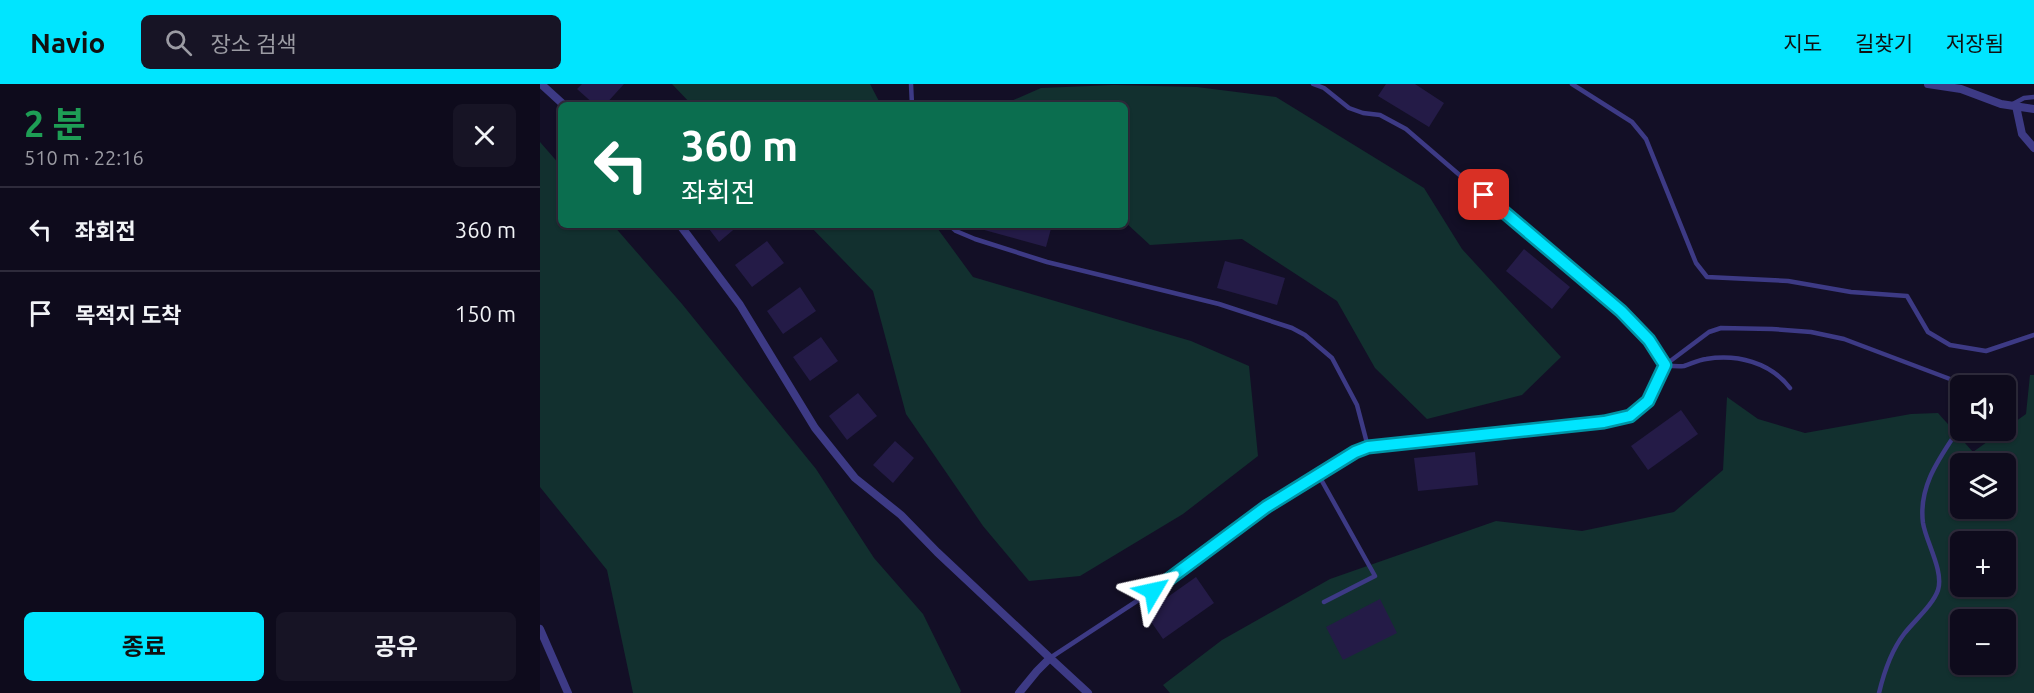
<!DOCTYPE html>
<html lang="ko">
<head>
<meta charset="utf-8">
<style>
	:root { --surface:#0e0b1c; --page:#171425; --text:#f1f3f6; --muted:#9b9ba3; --line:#2e2b3b; --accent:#00e5ff }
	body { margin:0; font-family:Ubuntu,"Noto Sans KR",sans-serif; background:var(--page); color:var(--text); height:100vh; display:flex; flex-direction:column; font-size:22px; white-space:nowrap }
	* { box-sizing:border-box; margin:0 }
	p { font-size:20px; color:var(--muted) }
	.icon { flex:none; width:33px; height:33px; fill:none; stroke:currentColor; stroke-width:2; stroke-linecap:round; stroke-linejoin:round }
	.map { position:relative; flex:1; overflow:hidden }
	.side { display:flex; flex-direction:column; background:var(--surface); width:540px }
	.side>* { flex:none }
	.hud { position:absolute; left:18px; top:18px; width:570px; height:126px; border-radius:9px; box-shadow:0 2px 4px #0004,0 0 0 2px var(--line); background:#0b6e4f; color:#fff; overflow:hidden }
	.buttons { position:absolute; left:1410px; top:291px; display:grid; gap:12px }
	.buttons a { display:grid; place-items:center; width:66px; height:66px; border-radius:9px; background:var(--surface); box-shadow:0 2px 4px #0004,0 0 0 2px var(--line); font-size:30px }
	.pin { position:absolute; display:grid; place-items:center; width:51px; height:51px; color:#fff; margin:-26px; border-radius:12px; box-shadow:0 3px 9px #0006 }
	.me { position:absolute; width:66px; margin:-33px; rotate:54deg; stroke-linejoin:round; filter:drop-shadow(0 0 4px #0008) }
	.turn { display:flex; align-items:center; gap:21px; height:126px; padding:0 24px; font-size:27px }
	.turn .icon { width:78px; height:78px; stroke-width:2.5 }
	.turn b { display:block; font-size:42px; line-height:51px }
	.round { display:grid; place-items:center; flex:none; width:63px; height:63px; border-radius:9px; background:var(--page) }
	.head { display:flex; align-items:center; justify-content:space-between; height:102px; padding:0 24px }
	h1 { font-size:36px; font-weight:700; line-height:45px; color:#1e9e55 }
	.cta { display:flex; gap:12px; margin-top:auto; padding:12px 24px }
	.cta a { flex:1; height:69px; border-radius:9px; background:var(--accent); color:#111; font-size:24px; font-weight:700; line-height:69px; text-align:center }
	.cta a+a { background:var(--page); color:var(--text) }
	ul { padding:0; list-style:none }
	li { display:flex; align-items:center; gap:18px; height:84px; padding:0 24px; border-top:2px solid var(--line) }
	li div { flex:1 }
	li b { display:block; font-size:22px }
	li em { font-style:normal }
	header { display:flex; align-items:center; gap:36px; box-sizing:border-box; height:84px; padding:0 30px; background:var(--accent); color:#111 }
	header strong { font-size:28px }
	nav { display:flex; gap:33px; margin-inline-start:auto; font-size:21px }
	.search { width:420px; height:54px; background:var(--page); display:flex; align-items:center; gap:15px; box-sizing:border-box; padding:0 21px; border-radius:9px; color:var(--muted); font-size:22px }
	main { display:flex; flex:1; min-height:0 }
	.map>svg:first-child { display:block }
	.green { fill:#12302f; fill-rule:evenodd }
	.building { fill:#241b47 }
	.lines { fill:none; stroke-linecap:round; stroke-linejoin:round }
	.lane { stroke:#3d3a85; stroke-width:4.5 }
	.street { stroke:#3d3a85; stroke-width:8 }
	.route-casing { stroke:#0095a6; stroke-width:15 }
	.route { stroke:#00e5ff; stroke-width:10 }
</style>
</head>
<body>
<header>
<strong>Navio</strong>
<div class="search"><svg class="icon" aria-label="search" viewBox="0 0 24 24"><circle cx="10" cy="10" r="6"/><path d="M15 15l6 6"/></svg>장소 검색</div>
<nav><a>지도</a><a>길찾기</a><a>저장됨</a></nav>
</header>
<main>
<section class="side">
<div class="head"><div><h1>2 분</h1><p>510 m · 22:16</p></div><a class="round"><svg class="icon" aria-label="close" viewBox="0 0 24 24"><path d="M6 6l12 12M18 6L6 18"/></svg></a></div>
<ul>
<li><svg class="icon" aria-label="left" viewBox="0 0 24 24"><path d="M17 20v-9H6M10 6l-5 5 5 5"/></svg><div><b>좌회전</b></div><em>360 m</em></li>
<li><svg class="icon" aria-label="arrive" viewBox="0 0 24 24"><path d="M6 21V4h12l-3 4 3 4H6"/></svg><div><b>목적지 도착</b></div><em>150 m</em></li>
</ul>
<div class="cta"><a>종료</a><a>공유</a></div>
</section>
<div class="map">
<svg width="1494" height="609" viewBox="0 0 1494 609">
	<rect width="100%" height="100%" fill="#130f26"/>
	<path class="green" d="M132,0H330L341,21H152Z
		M574,1L657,3L736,13L884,104L922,165L1021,273L982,311L887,335L835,284L797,217L702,155L610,161L585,138V21H462L501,4Z
		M0,58L21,82V141H73L142,220L276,385L334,474L383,530L421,607L420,609H93L67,486L0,403Z
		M269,141H395L433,193L651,257L709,282L718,372L643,430L540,492L489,497L443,442L366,330L333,207Z
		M1490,291H1494V609H630L623,601L682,556L790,495L956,437L1042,447L1134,428L1183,386L1187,313L1218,335L1265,349L1371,330L1398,329L1433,368L1486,330ZM1420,380H1466V424H1420ZM1420,458H1466V502H1420ZM1420,536H1466V580H1420Z"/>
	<path class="building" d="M42,0H84L65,21H55L37,5Z
		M846,0H875L904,19L889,43L838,12Z
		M166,141H199L179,158Z
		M438,141H512L506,163L437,144Z
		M227,157L244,179L212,203L195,181Z
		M984,165L1030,203L1012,225L966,187Z
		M685,177L745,194L737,221L677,204Z
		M260,203L276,227L243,250L227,227Z
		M281,253L298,277L270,297L253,273Z
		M318,309L337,332L307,356L289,332Z
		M1141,326L1158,350L1108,386L1091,362Z
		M355,357L374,374L353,399L333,381Z
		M935,368L938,401L878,407L874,374Z
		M656,493L674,519L623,555L605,529Z
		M840,515L857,549L803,576L786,543Z"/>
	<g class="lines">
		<path class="lane" d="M371,0L372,21
			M1032,0L1092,38L1106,55L1156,179L1167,193L1248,197L1311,208L1367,212L1388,248L1410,261L1446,267L1494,251
			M1471,21L1484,14L1494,13
			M409,141L416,147L435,155L507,178L679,220L752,244L765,251L792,274L817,321L828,363
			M1125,281L1169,248L1181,244L1232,245L1271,248L1304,255L1410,295L1420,302
			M1125,281C1131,282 1138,283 1144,282C1151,280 1158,276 1166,275C1197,270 1230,278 1250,304
			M778,390L835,492L784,518
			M510,574L629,496L726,423L815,368L841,361L1064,338C1072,336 1084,336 1091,331C1110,321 1118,300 1125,281L1109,256L1081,227L979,142L866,45L840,31L823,29L809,24L784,4L773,0
			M1339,609C1344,588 1351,567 1364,550C1374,537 1393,521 1398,506C1404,487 1386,458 1383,439C1378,401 1401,372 1420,343"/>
		<path class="street" d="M1,0L24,21
			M1388,0L1421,5L1461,20L1494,25
			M1476,22L1482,50L1494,64
			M140,141L200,221L275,344L315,394L361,431L397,468L510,574L497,587L479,609
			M0,545L28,609
			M510,574L548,609"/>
	</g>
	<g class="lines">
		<g class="route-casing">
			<path id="route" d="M613,507L726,423L815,368L828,363L1064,338L1090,332L1108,317L1125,281L1109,256L1081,227L944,111"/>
		</g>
		<use href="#route" class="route"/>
	</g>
</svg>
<div class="buttons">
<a><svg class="icon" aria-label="sound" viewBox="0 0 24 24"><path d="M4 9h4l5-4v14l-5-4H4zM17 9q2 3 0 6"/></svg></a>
<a><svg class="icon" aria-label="layers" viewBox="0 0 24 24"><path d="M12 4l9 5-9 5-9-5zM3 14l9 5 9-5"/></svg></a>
<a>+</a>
<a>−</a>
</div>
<div class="pin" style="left:944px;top:111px;background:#d93025"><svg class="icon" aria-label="arrive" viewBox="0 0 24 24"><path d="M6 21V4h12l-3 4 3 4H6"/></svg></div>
<svg class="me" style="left:613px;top:507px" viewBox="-20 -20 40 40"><path d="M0-17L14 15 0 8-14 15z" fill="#00e5ff" stroke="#fff" stroke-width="4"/></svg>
<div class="hud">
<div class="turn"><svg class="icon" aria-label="left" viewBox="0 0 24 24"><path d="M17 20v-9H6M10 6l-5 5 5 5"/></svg><div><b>360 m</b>좌회전</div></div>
</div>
</div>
</main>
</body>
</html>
